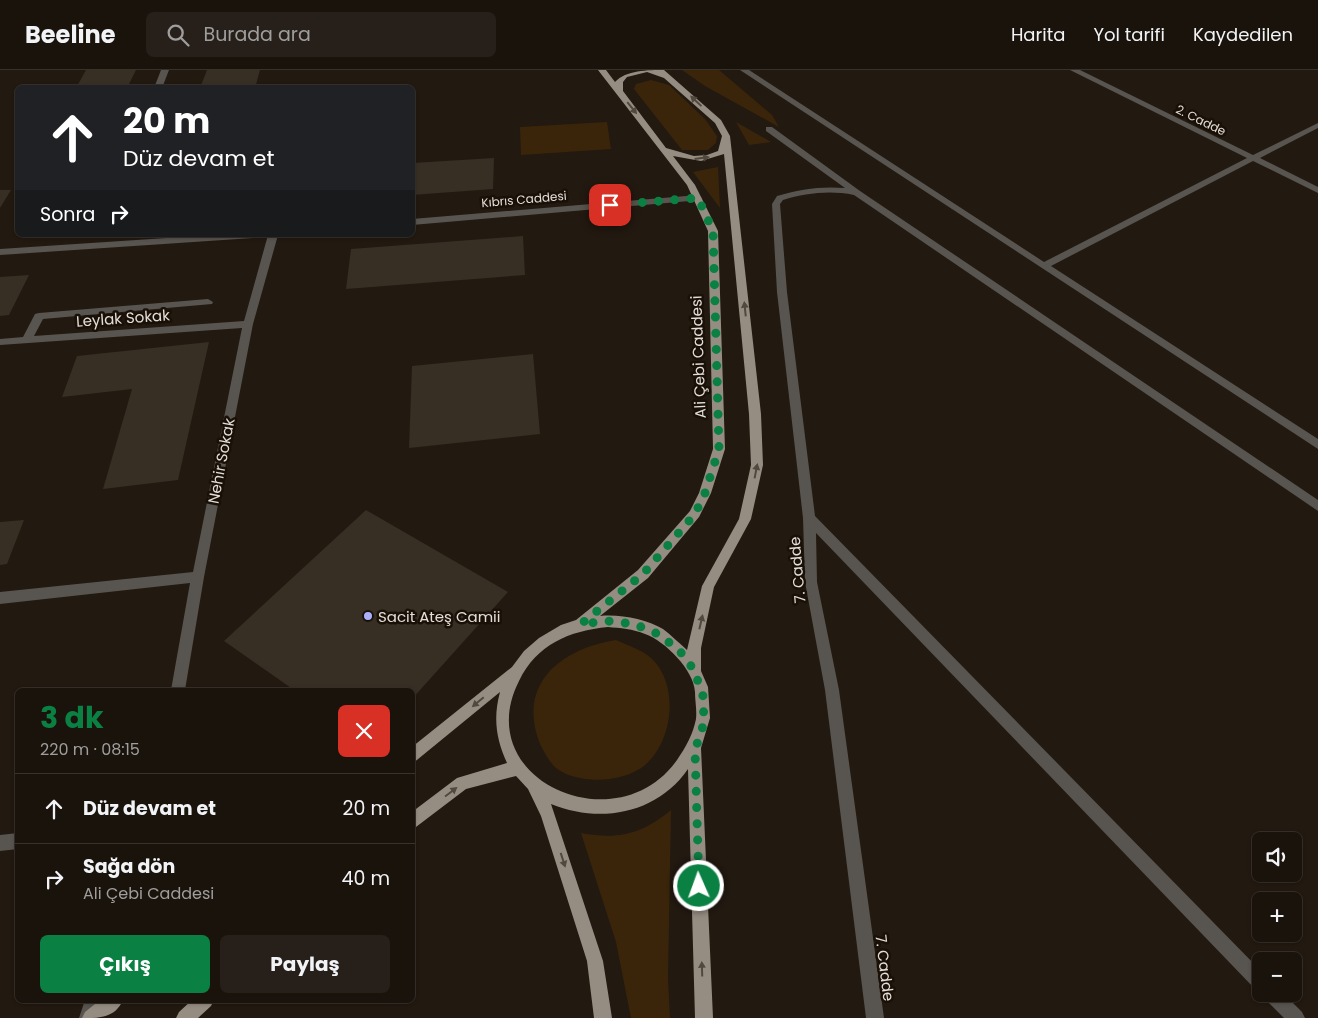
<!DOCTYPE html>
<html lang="tr">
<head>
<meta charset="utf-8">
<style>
	:root { --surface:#1a130c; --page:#27201a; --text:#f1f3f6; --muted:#9f9e9d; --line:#38322d; --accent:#0b8043 }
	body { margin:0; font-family:Poppins,sans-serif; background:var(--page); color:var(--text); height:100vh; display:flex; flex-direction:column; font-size:19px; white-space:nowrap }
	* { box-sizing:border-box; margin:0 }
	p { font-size:16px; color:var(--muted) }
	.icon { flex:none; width:28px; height:28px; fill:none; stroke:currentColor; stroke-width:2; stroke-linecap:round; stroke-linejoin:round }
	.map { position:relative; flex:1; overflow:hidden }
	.drawer { position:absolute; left:15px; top:618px; width:400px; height:315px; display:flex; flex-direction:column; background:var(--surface); border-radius:8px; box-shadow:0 1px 4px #0004,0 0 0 1px var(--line) }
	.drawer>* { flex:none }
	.guide { position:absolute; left:15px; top:15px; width:400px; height:152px; border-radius:8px; box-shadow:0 1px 4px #0004,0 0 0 1px var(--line); background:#202124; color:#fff; overflow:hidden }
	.buttons { position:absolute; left:1252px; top:762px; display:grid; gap:10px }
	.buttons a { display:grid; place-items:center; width:50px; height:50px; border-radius:8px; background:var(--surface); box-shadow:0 1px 4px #0004,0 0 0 1px var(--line); font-size:25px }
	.pin { position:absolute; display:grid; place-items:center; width:42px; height:42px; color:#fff; margin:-21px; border-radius:10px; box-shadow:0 2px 8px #0006 }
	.me { position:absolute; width:55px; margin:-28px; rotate:358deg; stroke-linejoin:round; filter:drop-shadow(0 0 4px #0008) }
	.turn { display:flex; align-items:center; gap:18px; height:105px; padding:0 25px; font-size:22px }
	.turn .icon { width:65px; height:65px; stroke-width:2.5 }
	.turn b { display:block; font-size:35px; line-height:42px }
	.then { display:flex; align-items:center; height:48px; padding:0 25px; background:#0003; gap:10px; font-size:19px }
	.round { display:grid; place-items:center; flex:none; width:52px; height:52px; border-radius:8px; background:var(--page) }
	.summary { display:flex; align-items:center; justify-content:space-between; height:85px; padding:0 25px }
	h1 { font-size:30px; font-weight:700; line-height:38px; color:var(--accent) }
	.button { display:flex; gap:10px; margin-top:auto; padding:10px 25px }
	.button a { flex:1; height:58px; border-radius:8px; background:var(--accent); color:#fff; font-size:20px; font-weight:700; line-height:58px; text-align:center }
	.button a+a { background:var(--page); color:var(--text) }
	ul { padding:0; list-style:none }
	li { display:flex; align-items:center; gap:15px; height:70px; padding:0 25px; border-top:1px solid var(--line) }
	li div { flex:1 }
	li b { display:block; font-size:19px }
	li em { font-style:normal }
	header { display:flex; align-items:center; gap:30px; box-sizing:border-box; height:70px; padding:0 25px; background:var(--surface); border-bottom:1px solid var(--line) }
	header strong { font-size:24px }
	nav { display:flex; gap:28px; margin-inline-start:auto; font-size:18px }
	.search { width:350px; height:45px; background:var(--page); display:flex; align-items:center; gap:12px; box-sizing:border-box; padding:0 18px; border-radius:8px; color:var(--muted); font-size:19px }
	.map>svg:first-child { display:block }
	.green { fill:#3a250a }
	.building { fill:#372e24 }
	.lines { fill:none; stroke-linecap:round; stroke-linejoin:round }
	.minor { fill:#58544f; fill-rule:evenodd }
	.major { fill:#968d82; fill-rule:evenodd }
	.oneway { fill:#51483e }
	.route { stroke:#0b8043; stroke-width:9; stroke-dasharray:0 16.2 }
	.poi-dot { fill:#a8b0fc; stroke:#191007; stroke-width:2 }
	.labels { text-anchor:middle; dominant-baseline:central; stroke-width:5; stroke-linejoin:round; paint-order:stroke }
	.far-street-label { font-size:12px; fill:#e4ded8; stroke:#191007 }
	.street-label { font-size:15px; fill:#e4ded8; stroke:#191007 }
	.poi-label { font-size:15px; fill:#e4ded8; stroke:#191007; text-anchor:start }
</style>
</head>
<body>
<header>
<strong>Beeline</strong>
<div class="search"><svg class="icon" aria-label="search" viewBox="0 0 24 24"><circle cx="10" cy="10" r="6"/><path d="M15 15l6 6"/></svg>Burada ara</div>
<nav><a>Harita</a><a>Yol tarifi</a><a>Kaydedilen</a></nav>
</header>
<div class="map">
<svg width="1318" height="948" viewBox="0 0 1318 948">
	<rect width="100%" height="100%" fill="#221910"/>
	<path class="green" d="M682,0H719L772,45L779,57L705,16Z
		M651,10L669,15L705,49L717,66L716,73L708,80H682L634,19L636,14Z
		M607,52L611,79L521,85L520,57Z
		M736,52L771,72L749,75Z
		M718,97L720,138L693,102Z
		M616,570C629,576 646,581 655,592C679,620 672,672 645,695C624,713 578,715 556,698C551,694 544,682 541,676C515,615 560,579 616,570Z
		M671,740L668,909L670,948H631L616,872L581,763C619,770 642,764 671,740Z"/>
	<path class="building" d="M86,0H136L127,18H76Z
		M207,0H260L255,18H200Z
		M494,88L493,119L412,125V93Z
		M0,120H11L0,138Z
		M523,166L525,205L346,219L351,179Z
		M29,205L9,245L0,246V207Z
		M209,272L178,410L103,419L132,319L62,327L77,286Z
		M533,284L540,364L409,378L412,296Z
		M366,440L508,522L412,629V620H294L224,571Z
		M24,450L7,494L0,495V452Z"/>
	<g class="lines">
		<path class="minor" d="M161,0H169L162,18H154Z
			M740,0H749L1044,192L1247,88L1070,0H1080L1253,85L1318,53V58L1260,88L1318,117V123L1253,91L1051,196L1318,369V379Z
			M766,57H772L860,121L1318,430V441L854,125C830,120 806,123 783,130L780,134L787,222L815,446L1261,901V922L1255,919L816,463L817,512L839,620L884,948H866L825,620L805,512L803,448L777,222L772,134L777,126C799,119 822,116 845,118L766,61Z
			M698,125L702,128L701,130L412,155V149Z
			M212,165H258L253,168L0,185V179Z
			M268,165H278L253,254L204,507L185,620H171L190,513L0,534V522L193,502L242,258L0,275V269L23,267L35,244L39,243L208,229L213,232L212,234L43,249L34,266L244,251Z
			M18,763V779L0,781V765Z
			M1263,924H1284L1302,942L1305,948H1284L1266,930Z
			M85,930H103L97,948H79Z"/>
		<path class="major" d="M598,0H606L615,12C626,0 648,0 664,0L721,50L730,66L761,344L763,395L751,449L714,517L701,578V601L708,617L710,648L701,678L713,948H695L688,699C657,744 600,754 551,734L603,891L612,948H594L587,891L541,746L528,719L516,706L466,719L412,760V742L457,708L507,693C496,669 493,648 500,622L412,694V677L512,597L524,581L539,568L561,555L576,550L638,500L690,441L699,423L713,379L708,161L687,115ZM647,2L664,8L715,53L722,66L718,81L707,85L694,86L666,78L623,21V12L627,7ZM724,84L749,344L751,395L739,449L702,516L687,580C679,573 671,565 663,559C646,549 620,544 600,546L648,508L699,447L711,423L725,379L718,161L695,115L673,86L701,91ZM608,557C620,558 633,559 645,564C665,571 694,600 695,622C695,631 697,640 696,649C693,664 686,677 677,690C617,775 469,710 519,611C537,574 569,561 608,557Z
			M100,930H123C115,948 100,948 82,948L85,942Z
			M192,930H214L211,936L198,948H176L179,942Z"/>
	</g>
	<defs><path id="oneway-solid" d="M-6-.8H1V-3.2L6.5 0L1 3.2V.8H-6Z" transform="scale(1.25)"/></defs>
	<g class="oneway">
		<use href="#oneway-solid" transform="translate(696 31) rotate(-137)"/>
		<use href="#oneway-solid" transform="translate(632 38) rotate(51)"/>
		<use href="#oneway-solid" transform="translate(702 88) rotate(-7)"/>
		<use href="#oneway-solid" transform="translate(745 239) rotate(-96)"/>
		<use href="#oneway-solid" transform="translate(756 401) rotate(-79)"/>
		<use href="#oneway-solid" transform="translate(701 552) rotate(-77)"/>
		<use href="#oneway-solid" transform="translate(478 632) rotate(140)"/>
		<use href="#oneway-solid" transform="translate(451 722) rotate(-37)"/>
		<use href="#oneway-solid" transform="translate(563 790) rotate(72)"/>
		<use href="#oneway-solid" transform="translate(702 899) rotate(-92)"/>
	</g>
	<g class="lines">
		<path class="route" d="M610,135L698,128L713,161L719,379L705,423L695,444L643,504L581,554L608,551L634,554L658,564L679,580L694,600L703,626L704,653L695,680L699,816"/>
	</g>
	<circle class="poi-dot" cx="368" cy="546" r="5"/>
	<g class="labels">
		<g class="far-street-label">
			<text transform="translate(1201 50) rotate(26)">2. Cadde</text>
			<text transform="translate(524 129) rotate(-5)">Kıbrıs Caddesi</text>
		</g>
		<g class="street-label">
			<text transform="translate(123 248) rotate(-4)">Leylak Sokak</text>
			<text transform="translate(698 287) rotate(-92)">Ali Çebi Caddesi</text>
			<text transform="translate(221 391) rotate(-79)">Nehir Sokak</text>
			<text transform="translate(797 500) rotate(-95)">7. Cadde</text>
			<text transform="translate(885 898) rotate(83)">7. Cadde</text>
		</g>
		<g class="poi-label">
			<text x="378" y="546">Sacit Ateş Camii</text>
		</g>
	</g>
</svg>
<div class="buttons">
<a><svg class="icon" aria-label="sound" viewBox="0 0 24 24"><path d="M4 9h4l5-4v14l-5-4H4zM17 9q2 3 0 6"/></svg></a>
<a>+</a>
<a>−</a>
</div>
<div class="pin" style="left:610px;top:135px;background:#d93025"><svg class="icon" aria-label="arrive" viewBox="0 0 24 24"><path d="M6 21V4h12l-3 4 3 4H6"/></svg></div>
<svg class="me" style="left:699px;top:816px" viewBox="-20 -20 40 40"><circle r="17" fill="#0b8043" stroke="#fff" stroke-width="3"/><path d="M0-11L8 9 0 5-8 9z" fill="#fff"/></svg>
<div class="guide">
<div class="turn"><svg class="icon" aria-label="ahead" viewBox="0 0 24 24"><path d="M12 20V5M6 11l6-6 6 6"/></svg><div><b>20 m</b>Düz devam et</div></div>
<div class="then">Sonra<svg class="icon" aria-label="right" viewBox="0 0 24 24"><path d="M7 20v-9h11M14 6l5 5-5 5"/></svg></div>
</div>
<section class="drawer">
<div class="summary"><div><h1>3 dk</h1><p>220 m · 08:15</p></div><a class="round" style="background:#d93025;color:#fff"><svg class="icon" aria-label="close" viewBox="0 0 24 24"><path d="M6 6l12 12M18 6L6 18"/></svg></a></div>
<ul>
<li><svg class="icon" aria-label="ahead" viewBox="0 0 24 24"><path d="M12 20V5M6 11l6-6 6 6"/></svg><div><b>Düz devam et</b></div><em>20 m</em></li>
<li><svg class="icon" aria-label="right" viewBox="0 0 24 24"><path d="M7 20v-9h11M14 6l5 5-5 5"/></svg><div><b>Sağa dön</b><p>Ali Çebi Caddesi</p></div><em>40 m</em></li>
</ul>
<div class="button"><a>Çıkış</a><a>Paylaş</a></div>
</section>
</div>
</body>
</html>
